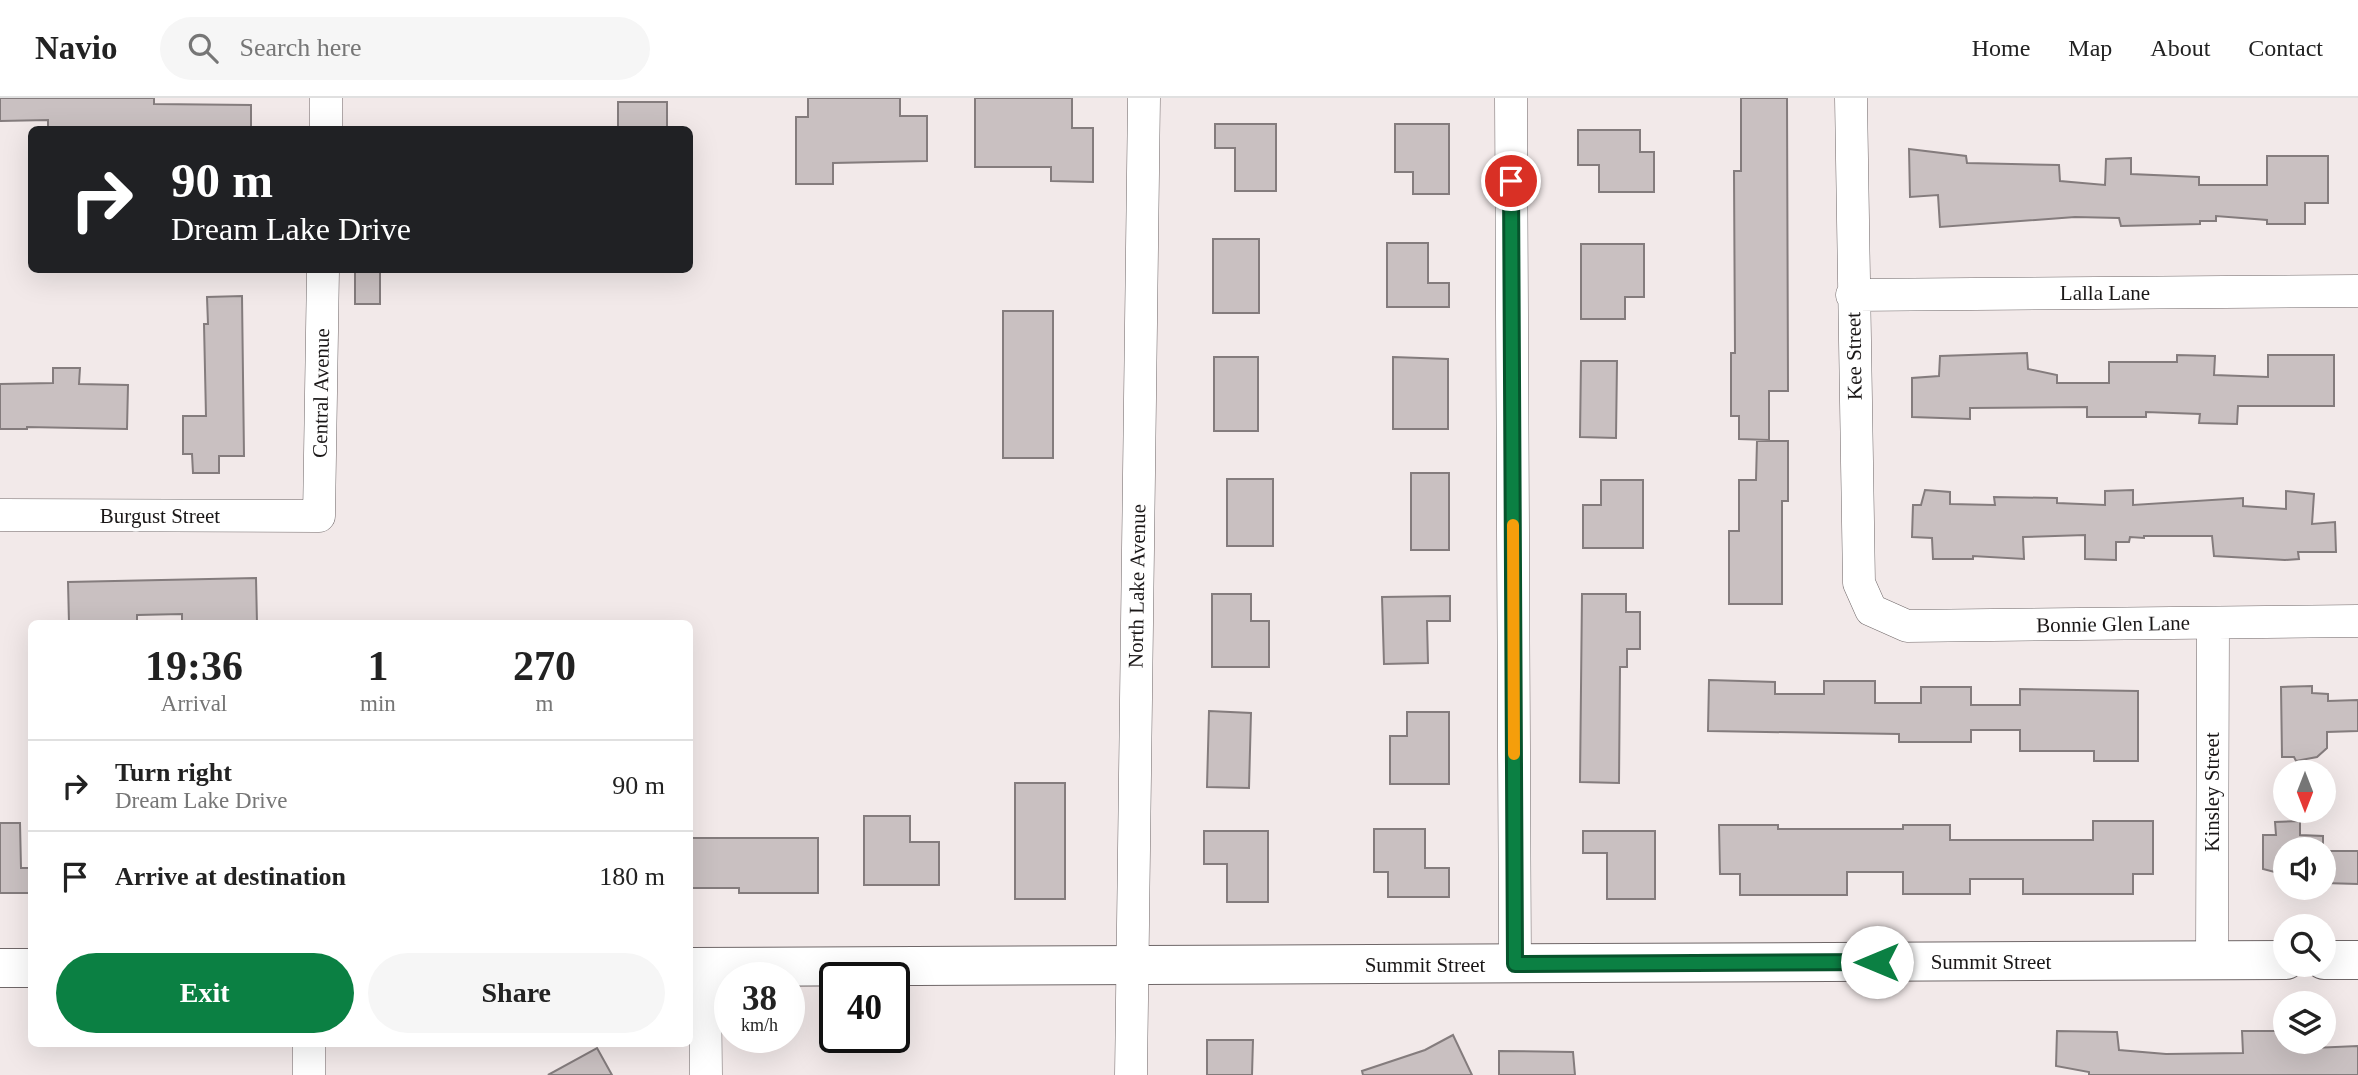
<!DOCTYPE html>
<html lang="en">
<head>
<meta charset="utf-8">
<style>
	:root { --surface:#fff; --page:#f6f6f6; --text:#222; --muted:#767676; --line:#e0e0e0; --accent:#0b8043 }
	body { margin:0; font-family:"Times New Roman",serif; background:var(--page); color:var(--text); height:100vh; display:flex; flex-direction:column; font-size:26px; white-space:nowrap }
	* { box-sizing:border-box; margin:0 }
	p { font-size:23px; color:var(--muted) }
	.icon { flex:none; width:38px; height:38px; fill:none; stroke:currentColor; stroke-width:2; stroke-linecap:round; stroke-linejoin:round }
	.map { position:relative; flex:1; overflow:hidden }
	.drawer { position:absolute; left:28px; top:522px; width:665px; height:427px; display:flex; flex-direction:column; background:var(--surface); border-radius:10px; box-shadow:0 7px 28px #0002 }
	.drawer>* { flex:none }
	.top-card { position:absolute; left:28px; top:28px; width:665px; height:147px; border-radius:10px; box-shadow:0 7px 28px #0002; background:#202124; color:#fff; overflow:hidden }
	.needle { width:46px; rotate:180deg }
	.tools { position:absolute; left:2273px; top:662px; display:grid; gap:14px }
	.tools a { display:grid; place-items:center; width:63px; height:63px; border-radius:50%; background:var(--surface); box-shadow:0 7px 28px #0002; font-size:35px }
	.speed { position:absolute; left:714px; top:864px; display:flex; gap:14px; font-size:35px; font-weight:700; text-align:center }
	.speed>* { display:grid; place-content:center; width:91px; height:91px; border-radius:50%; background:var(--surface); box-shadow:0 7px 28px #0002; line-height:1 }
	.speed small { font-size:18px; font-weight:400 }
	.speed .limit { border:4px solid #111; border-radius:10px; background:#fff; color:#111 }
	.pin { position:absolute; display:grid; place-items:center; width:60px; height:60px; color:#fff; margin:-30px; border:4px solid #fff; border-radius:50%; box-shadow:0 2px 7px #0007 }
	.me { position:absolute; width:77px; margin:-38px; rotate:270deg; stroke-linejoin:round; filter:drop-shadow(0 0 5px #0008) }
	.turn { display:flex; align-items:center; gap:24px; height:147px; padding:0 28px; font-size:32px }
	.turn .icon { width:91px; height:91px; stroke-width:2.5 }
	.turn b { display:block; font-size:49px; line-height:60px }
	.eta { display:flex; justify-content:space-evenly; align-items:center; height:119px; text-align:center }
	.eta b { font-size:42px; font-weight:800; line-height:49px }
	.cta { display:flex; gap:14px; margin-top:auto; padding:14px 28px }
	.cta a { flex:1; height:80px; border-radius:42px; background:var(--accent); color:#fff; font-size:28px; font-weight:800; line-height:80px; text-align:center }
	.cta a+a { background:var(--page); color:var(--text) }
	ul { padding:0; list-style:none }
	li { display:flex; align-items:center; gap:21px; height:91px; padding:0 28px; border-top:2px solid var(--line) }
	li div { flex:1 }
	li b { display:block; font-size:26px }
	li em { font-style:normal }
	header { display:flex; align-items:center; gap:42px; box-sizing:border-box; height:98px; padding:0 35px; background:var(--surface); border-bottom:2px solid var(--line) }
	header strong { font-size:33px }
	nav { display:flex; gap:38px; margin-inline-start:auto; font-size:24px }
	.search { width:490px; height:63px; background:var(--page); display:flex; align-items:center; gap:18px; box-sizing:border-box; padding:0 24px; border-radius:38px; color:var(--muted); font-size:26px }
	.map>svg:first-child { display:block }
	.building { fill:#c9c0c1; stroke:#847c7d; stroke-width:2 }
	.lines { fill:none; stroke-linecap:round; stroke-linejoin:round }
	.minor-casing { stroke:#6f6768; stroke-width:33 }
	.tertiary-casing { stroke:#6f6768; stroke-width:40 }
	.minor { stroke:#fff; stroke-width:32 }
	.tertiary { stroke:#fff; stroke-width:38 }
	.route-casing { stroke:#07532c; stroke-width:18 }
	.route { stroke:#0b8043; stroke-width:12 }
	.slow { stroke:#f59e0b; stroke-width:12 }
	.labels { text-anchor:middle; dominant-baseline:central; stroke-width:7; stroke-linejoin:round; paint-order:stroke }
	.street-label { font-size:21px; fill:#1a1717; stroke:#fff }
</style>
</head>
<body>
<header>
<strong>Navio</strong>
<div class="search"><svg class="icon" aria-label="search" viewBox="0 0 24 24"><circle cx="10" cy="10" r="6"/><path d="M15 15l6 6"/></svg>Search here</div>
<nav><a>Home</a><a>Map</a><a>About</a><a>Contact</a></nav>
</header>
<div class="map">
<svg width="2358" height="977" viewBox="0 0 2358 977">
	<rect width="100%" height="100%" fill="#f2e9e9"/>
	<path class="building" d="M0,0H154V6L251,7V32H48V22L0,23Z
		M808,0H900V18H927V63L833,65V86H796V19H808Z
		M975,0H1072V30H1093V84L1051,83V69H975Z
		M1741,0H1787L1788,293H1769V342L1739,341V318H1731V255H1735L1734,73H1741Z
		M618,4H667V32H618Z
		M1215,26H1276V93H1235V50H1215Z
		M1395,26H1449V96H1413V74H1395Z
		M1578,32H1640V54H1654V94H1599V67H1578Z
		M1909,51L1966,58L1967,65L2059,67L2060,83L2105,87L2106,61L2131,60V76L2199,79V87H2267V58H2328V105H2305V126H2267V122L2216,118V123H2200V126L2121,128L2119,120L2075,119L1940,129L1938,97L1910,99Z
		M1213,141H1259V215H1213Z
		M1387,145H1428V185H1449V209H1387Z
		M1581,146H1644V199H1625V221H1581Z
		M355,172H380V206H355Z
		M242,198L244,358H219V375H193L192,356H183V318H206L204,226H208L207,199Z
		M1003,213H1053V360H1003Z
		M2027,255L2028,271L2057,277V285H2109V264H2177V257L2215,258L2214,277L2268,279V257H2334V308H2238L2237,326L2199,325L2200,316L2146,314V319H2087V309L1970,310V321L1912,319V280L1939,278L1940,258Z
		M1214,259H1258V333H1214Z
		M1393,259L1448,261V331H1393Z
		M1581,263H1617L1616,340L1580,339Z
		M53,270H80L79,286L128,287L127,331L27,329V331H0V286L53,285Z
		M1757,343H1788V403H1782V506H1729V433H1739V382H1756Z
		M1411,375H1449V452H1411Z
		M1227,381H1273V448H1227Z
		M1601,382H1643V450H1583V407H1601Z
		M1925,392L1950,394V406L1995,407L1994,399L2057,400V405L2105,407V393L2133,392V407L2243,400V408L2286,411V393L2314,396L2312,426L2335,424L2336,454H2298L2299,461L2285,462L2214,458L2212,438H2144V440L2130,439L2129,444H2116V462L2085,461V437L2023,439L2024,461L1973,458V461H1933L1932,440L1912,439L1913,407H1921Z
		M256,480L257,525H182V516L137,517V525H69L68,484Z
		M1212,496H1251V523H1269V569H1212Z
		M1582,496H1626V514H1640V551H1627V569H1620L1619,685L1580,684Z
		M1450,498V523H1427L1428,565L1384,566L1382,499Z
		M1709,582L1775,584V596H1824V583H1875V605H1921V589H1971V607H2020V591L2138,593V663H2094V653H2020V632H1971V644H1899V636L1708,633Z
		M2312,588V595L2328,596V603L2358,602V633L2327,634V650L2317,659L2296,663L2294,659H2282L2281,589Z
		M1209,613L1251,615L1249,690L1207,689Z
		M1407,614H1449V686H1390V638H1407Z
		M1015,685H1065V801H1015Z
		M864,718H910V744H939V787H864Z
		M2093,723H2153V776H2133V796H2023V781H1970V796H1903V774H1847V797H1740V776H1720L1719,727H1778V731H1903V727H1950V742H2093Z
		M2300,723V737L2323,738V751H2286V777L2263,771V737H2276L2275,724Z
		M0,725H20L21,770H32V795H0Z
		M1374,731H1425V770H1449V799H1388V774H1374Z
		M1204,733H1268V804H1227V766H1204Z
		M1583,733H1655V801H1607V755H1583Z
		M690,740H818V795H739V790H690Z
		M2324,753H2358V786L2324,785Z
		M2057,933L2117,934L2119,952L2166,956L2243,955L2242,933H2286V943H2290V951L2358,948V977H2089V974L2056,968Z
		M1453,937L1472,977H1363L1362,973L1425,952Z
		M1207,942H1253L1252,977H1207Z
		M597,950L612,977H548Z
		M1499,953L1573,954L1575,977H1499Z"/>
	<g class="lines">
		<g class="minor-casing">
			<path id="minor" d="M1511,0L1515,866
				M1851,0L1859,485L1871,512L1907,528L2358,523
				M326,32V0
				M1852,197L2358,193
				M0,417L319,418L323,172
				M2212,862L2213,525
				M705,869L706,977
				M309,945V977
				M1131,977L1144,0"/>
		</g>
		<g class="tertiary-casing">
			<path id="tertiary" d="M2324,862H2358
				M690,869L2286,862
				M0,870H32"/>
		</g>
		<use href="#minor" class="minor"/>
		<use href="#tertiary" class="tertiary"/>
	</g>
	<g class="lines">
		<g class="route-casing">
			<path id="route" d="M1511,83L1515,866L1877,864"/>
		</g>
		<use href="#route" class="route"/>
		<path class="slow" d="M1513,427L1514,656"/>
	</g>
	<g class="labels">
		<g class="street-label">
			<text x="2105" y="195">Lalla Lane</text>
			<text transform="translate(1854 258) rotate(-91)">Kee Street</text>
			<text transform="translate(321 295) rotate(-89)">Central Avenue</text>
			<text x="160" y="418">Burgust Street</text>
			<text transform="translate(1137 488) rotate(-89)">North Lake Avenue</text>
			<text transform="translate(2113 526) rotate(-1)">Bonnie Glen Lane</text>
			<text transform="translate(2212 694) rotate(-90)">Kinsley Street</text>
			<text x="1991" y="864">Summit Street</text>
			<text x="1425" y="867">Summit Street</text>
		</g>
	</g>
</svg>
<div class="tools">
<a><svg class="needle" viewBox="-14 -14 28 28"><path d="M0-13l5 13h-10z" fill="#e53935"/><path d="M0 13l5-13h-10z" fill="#767676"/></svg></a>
<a><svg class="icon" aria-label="sound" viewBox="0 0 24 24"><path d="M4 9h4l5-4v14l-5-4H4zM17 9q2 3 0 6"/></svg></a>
<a><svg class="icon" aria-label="search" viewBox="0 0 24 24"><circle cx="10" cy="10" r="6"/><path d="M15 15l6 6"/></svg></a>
<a><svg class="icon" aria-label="layers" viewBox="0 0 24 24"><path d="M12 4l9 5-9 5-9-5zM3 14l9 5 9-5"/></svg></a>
</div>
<div class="speed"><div>38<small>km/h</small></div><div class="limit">40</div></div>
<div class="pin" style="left:1511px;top:83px;background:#d93025"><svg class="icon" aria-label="arrive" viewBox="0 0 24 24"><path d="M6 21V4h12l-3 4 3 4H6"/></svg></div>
<svg class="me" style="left:1877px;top:864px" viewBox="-20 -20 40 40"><circle r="19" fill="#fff"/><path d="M0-13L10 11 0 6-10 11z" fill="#0b8043"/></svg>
<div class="top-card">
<div class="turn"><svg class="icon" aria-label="right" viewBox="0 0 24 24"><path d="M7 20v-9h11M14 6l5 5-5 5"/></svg><div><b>90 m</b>Dream Lake Drive</div></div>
</div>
<section class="drawer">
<div class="eta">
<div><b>19:36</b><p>Arrival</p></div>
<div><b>1</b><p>min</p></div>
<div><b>270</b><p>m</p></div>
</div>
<ul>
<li><svg class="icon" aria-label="right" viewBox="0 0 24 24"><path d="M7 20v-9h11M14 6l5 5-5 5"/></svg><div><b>Turn right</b><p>Dream Lake Drive</p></div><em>90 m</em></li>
<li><svg class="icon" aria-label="arrive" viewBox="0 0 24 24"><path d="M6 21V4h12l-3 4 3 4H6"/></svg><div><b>Arrive at destination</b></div><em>180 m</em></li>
</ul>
<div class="cta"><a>Exit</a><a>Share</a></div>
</section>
</div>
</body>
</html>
